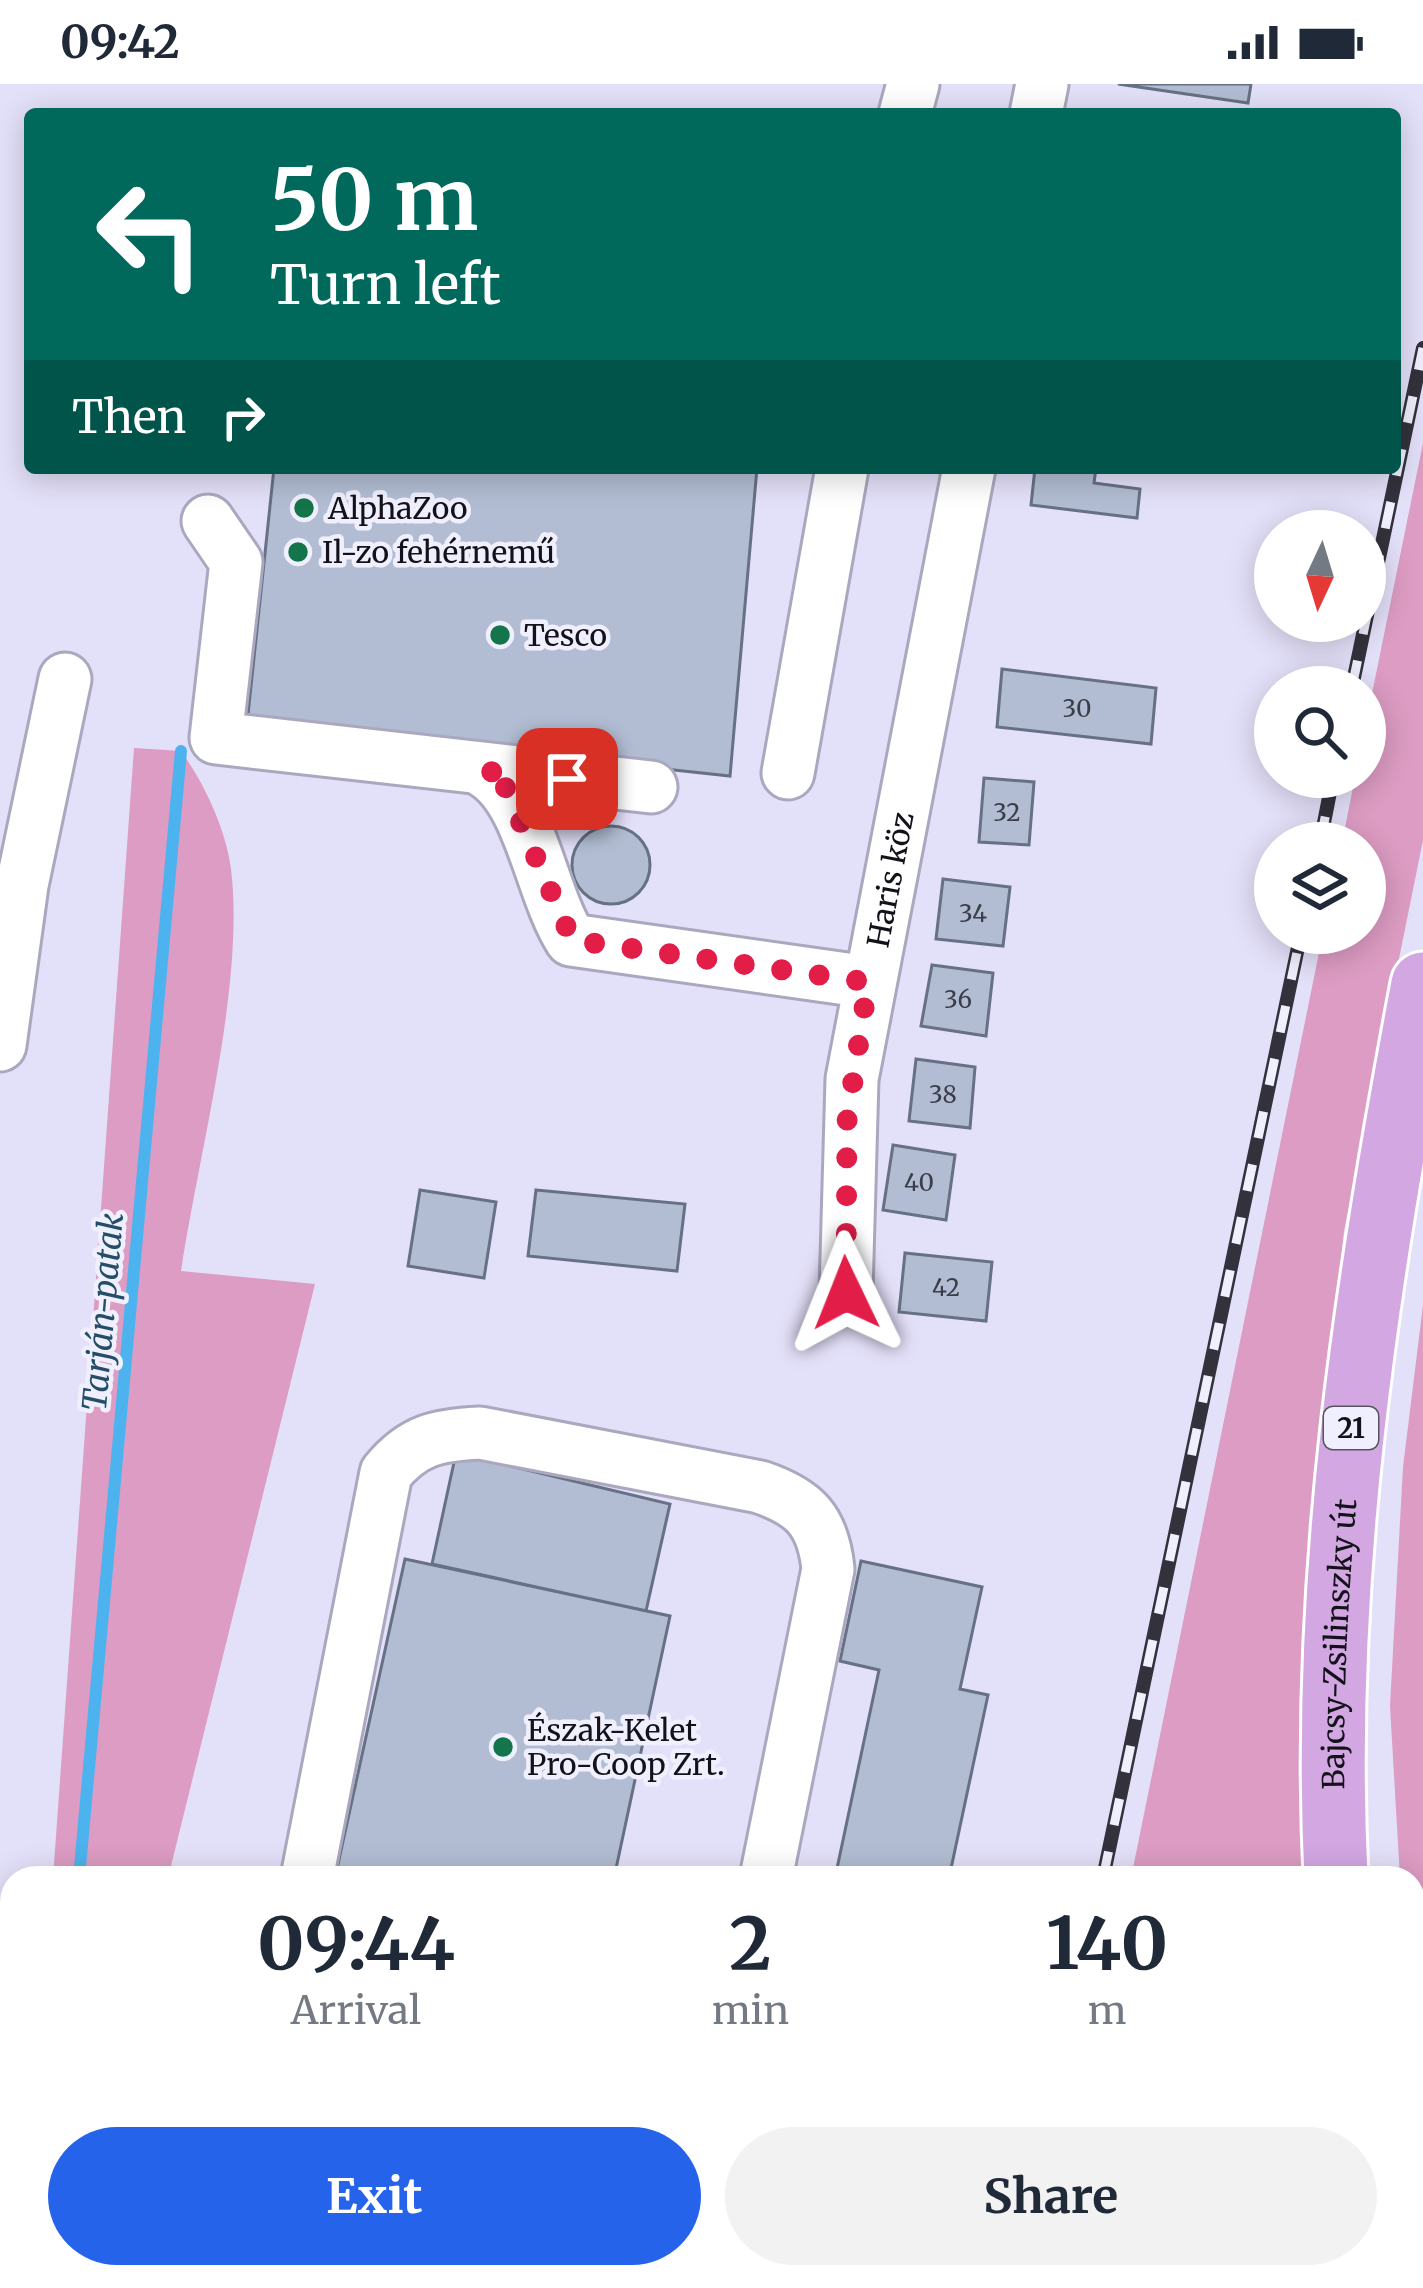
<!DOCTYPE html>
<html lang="en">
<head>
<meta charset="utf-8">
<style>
	:root { --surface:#fff; --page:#f2f2f3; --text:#1f2937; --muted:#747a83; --accent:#2563eb }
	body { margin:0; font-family:Merriweather,serif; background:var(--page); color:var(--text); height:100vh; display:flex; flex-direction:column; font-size:45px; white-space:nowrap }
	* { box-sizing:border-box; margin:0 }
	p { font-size:39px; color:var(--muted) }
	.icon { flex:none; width:66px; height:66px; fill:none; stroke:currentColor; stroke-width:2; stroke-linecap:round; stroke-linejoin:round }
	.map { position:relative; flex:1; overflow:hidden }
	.side { position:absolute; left:0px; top:1782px; width:1425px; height:423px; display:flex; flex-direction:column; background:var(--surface); border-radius:36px 36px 0 0; box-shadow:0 6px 30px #0003 }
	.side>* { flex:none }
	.guide { position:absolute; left:24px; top:24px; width:1377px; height:366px; border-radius:12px; box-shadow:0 6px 30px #0003; background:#00695c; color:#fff; overflow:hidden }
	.needle { width:78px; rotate:184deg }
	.controls { position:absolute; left:1254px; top:426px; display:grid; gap:24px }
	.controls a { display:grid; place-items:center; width:132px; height:132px; border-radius:50%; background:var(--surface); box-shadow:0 6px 30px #0003; font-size:60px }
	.pin { position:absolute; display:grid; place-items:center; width:102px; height:102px; color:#fff; margin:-51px; border-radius:24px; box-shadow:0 6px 18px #0006 }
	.me { position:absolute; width:132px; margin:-66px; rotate:358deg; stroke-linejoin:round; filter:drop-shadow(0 0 9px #0008) }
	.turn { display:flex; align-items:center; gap:42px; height:252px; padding:0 48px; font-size:54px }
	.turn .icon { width:156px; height:156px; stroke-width:2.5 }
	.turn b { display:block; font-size:84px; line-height:102px }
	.then { display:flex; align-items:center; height:114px; padding:0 48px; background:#0003; gap:24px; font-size:45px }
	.eta { display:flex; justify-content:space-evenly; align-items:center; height:204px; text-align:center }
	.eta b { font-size:72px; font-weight:700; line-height:84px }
	.button { display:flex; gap:24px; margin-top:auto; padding:24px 48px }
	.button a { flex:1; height:138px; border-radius:72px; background:var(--accent); color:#fff; font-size:48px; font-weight:700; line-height:138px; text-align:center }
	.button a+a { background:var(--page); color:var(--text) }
	.status { display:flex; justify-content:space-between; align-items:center; height:84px; padding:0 60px; background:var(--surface); direction:ltr }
	.status svg { height:33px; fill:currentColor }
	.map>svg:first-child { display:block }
	.green { fill:#dd9cc3 }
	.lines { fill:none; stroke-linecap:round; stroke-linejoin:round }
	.stream { stroke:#4cb3ee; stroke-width:12 }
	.building { fill:#b2bdd3; stroke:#677185; stroke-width:3 }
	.minor-casing { stroke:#aaa8bf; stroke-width:57 }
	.major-casing { stroke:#fff; stroke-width:69 }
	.minor { stroke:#fff; stroke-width:51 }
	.major { stroke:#d2a7e2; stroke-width:63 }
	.rail-casing { stroke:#33323c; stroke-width:14 }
	.rail { stroke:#f0effe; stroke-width:9; stroke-dasharray:27; stroke-linecap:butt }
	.route { stroke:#e11d48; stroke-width:21; stroke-dasharray:0 37.8 }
	.poi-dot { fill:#14744b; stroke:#f0effe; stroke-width:4.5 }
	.labels { text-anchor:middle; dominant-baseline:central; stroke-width:9; stroke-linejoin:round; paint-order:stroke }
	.number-label { font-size:24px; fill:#3b3d48 }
	.shield { fill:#f0effe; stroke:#55545e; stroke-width:3 }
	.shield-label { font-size:27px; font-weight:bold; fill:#13121a }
	.poi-label { font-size:30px; fill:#13121a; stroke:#f0effe; text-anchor:start }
	.street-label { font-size:30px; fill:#13121a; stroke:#f0effe }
	.water-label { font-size:33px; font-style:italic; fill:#244e67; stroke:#f0effe }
</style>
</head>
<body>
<div class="status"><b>09:42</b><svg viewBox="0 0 49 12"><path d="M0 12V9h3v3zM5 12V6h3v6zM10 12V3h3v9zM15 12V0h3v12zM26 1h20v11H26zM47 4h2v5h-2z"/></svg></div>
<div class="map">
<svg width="1423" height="2204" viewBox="0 0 1423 2204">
	<rect width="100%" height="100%" fill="#e3e0f9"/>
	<path class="green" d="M1423,359V756L1344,1147L1314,1429L1301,1742L1305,1794H1131L1323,849H1365V759H1342L1355,693H1365V644Z
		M134,664L181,667C204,699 226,745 231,785C245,900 199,1068 181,1187L315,1200L168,1794H53Z
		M1423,1221V2056L1413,1959V1794H1400L1390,1622L1403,1383Z
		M1050,2193H1344L1345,2204H1048Z"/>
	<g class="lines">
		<path class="stream" d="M79,1794L181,667
			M55,2193L57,2204"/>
	</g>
	<path class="building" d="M1118,0H1251L1248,19Z
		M274,384H757L730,692L247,640Z
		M1035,384H1096L1094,399L1140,405L1137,434L1031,421Z
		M1002,585L1156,604L1151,660L997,643Z
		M984,694L1034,698L1029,761L979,758Z
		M572 781a39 39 0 1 1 78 0a39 39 0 1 1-78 0Z
		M943,795L1010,803L1003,862L936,855Z
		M932,881L993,889L986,952L921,942Z
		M916,975L975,983L970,1044L909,1037Z
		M893,1061L955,1071L946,1136L883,1126Z
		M420,1106L496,1118L484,1194L408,1182Z
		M536,1106L685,1120L677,1187L528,1172Z
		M905,1169L992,1178L986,1237L899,1228Z
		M456,1369L670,1420L646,1527L432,1480Z
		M405,1475L670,1532L614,1794H335Z
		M861,1477L982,1503L960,1605L988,1611L949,1794H835L879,1586L840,1577Z
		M279,2193H566L565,2204H278Z
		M783,2193H838L836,2204H781Z"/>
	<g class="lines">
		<g class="minor-casing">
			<g id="minor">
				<path d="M905,30L913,0"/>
				<path d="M1036,30L1042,0"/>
				<path d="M208,437L236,478L216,654L651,703"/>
				<path d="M483,687C531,714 540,808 571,856L868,898"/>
				<path d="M788,689L842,384"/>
				<path d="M0,961L22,801L65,595"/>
				<path id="s1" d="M846,1209L852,995L969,384"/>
				<path d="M307,1794L386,1389C413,1356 437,1351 480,1349L760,1403C804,1418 823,1436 828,1485L766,1794"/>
				<path d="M227,2204L228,2193"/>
				<path d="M691,2204L693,2193"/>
				<path d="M742,2204L744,2193"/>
			</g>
		</g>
		<g class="major-casing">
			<g id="major">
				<path id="s2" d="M1336,1794C1321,1488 1367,1199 1423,900"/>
				<path d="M1374,2193L1376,2204"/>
			</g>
		</g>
		<use href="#minor" class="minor"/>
		<use href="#major" class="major"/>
		<g class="rail-casing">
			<path id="rail" d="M1352,603L1423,264
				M1320,759L1333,693
				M1103,1794L1301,849
				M1017,2204L1020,2193"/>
		</g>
		<use href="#rail" class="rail"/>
	</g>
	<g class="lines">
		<path class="route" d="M567,695L483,687L503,698L572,856L868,898L847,1037L846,1209"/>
	</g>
	<g class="poi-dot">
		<circle cx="304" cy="424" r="12"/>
		<circle cx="298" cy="468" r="12"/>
		<circle cx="500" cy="551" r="12"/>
		<circle cx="503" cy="1663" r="12"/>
	</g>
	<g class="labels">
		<g class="number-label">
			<text x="1077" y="624">30</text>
			<text x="1007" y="728">32</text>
			<text x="973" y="829">34</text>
			<text x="958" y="915">36</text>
			<text x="943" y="1010">38</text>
			<text x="919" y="1098">40</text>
			<text x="946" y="1203">42</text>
		</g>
		<rect class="shield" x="1324" y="1323" width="54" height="42" rx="9"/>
		<g class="shield-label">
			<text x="1351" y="1344">21</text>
		</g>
		<g class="poi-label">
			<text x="328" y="424">AlphaZoo</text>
			<text x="322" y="468">Il-zo fehérnemű</text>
			<text x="524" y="551">Tesco</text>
			<text x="527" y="1646">Észak-Kelet<tspan x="527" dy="34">Pro-Coop Zrt.</tspan></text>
		</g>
		<g class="street-label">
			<text stroke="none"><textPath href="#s1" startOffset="417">Haris köz</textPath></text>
			<text stroke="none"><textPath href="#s2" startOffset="234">Bajcsy-Zsilinszky út</textPath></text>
		</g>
		<g class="water-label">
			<text transform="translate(103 1228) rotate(-85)">Tarján-patak</text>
		</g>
	</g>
</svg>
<div class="controls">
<a><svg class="needle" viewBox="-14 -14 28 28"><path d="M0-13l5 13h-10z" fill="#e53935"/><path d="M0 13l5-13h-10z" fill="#747a83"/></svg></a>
<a><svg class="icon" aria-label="search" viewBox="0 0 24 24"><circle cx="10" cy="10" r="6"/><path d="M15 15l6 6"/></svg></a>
<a><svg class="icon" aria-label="layers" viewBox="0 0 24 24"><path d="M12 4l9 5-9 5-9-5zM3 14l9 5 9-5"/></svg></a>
</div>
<div class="pin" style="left:567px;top:695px;background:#d93025"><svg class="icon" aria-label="arrive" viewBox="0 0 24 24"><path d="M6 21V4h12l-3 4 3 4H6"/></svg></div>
<svg class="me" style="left:846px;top:1209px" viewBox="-20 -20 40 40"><path d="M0-17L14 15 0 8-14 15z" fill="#e11d48" stroke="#fff" stroke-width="4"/></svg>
<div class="guide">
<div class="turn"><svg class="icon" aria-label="left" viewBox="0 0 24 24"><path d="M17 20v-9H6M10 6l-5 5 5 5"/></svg><div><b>50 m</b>Turn left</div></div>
<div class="then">Then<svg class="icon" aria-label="right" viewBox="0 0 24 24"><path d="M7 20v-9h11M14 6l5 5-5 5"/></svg></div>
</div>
<section class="side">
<div class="eta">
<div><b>09:44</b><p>Arrival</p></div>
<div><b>2</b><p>min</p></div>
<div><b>140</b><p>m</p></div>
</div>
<div class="button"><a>Exit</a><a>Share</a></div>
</section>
</div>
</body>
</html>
